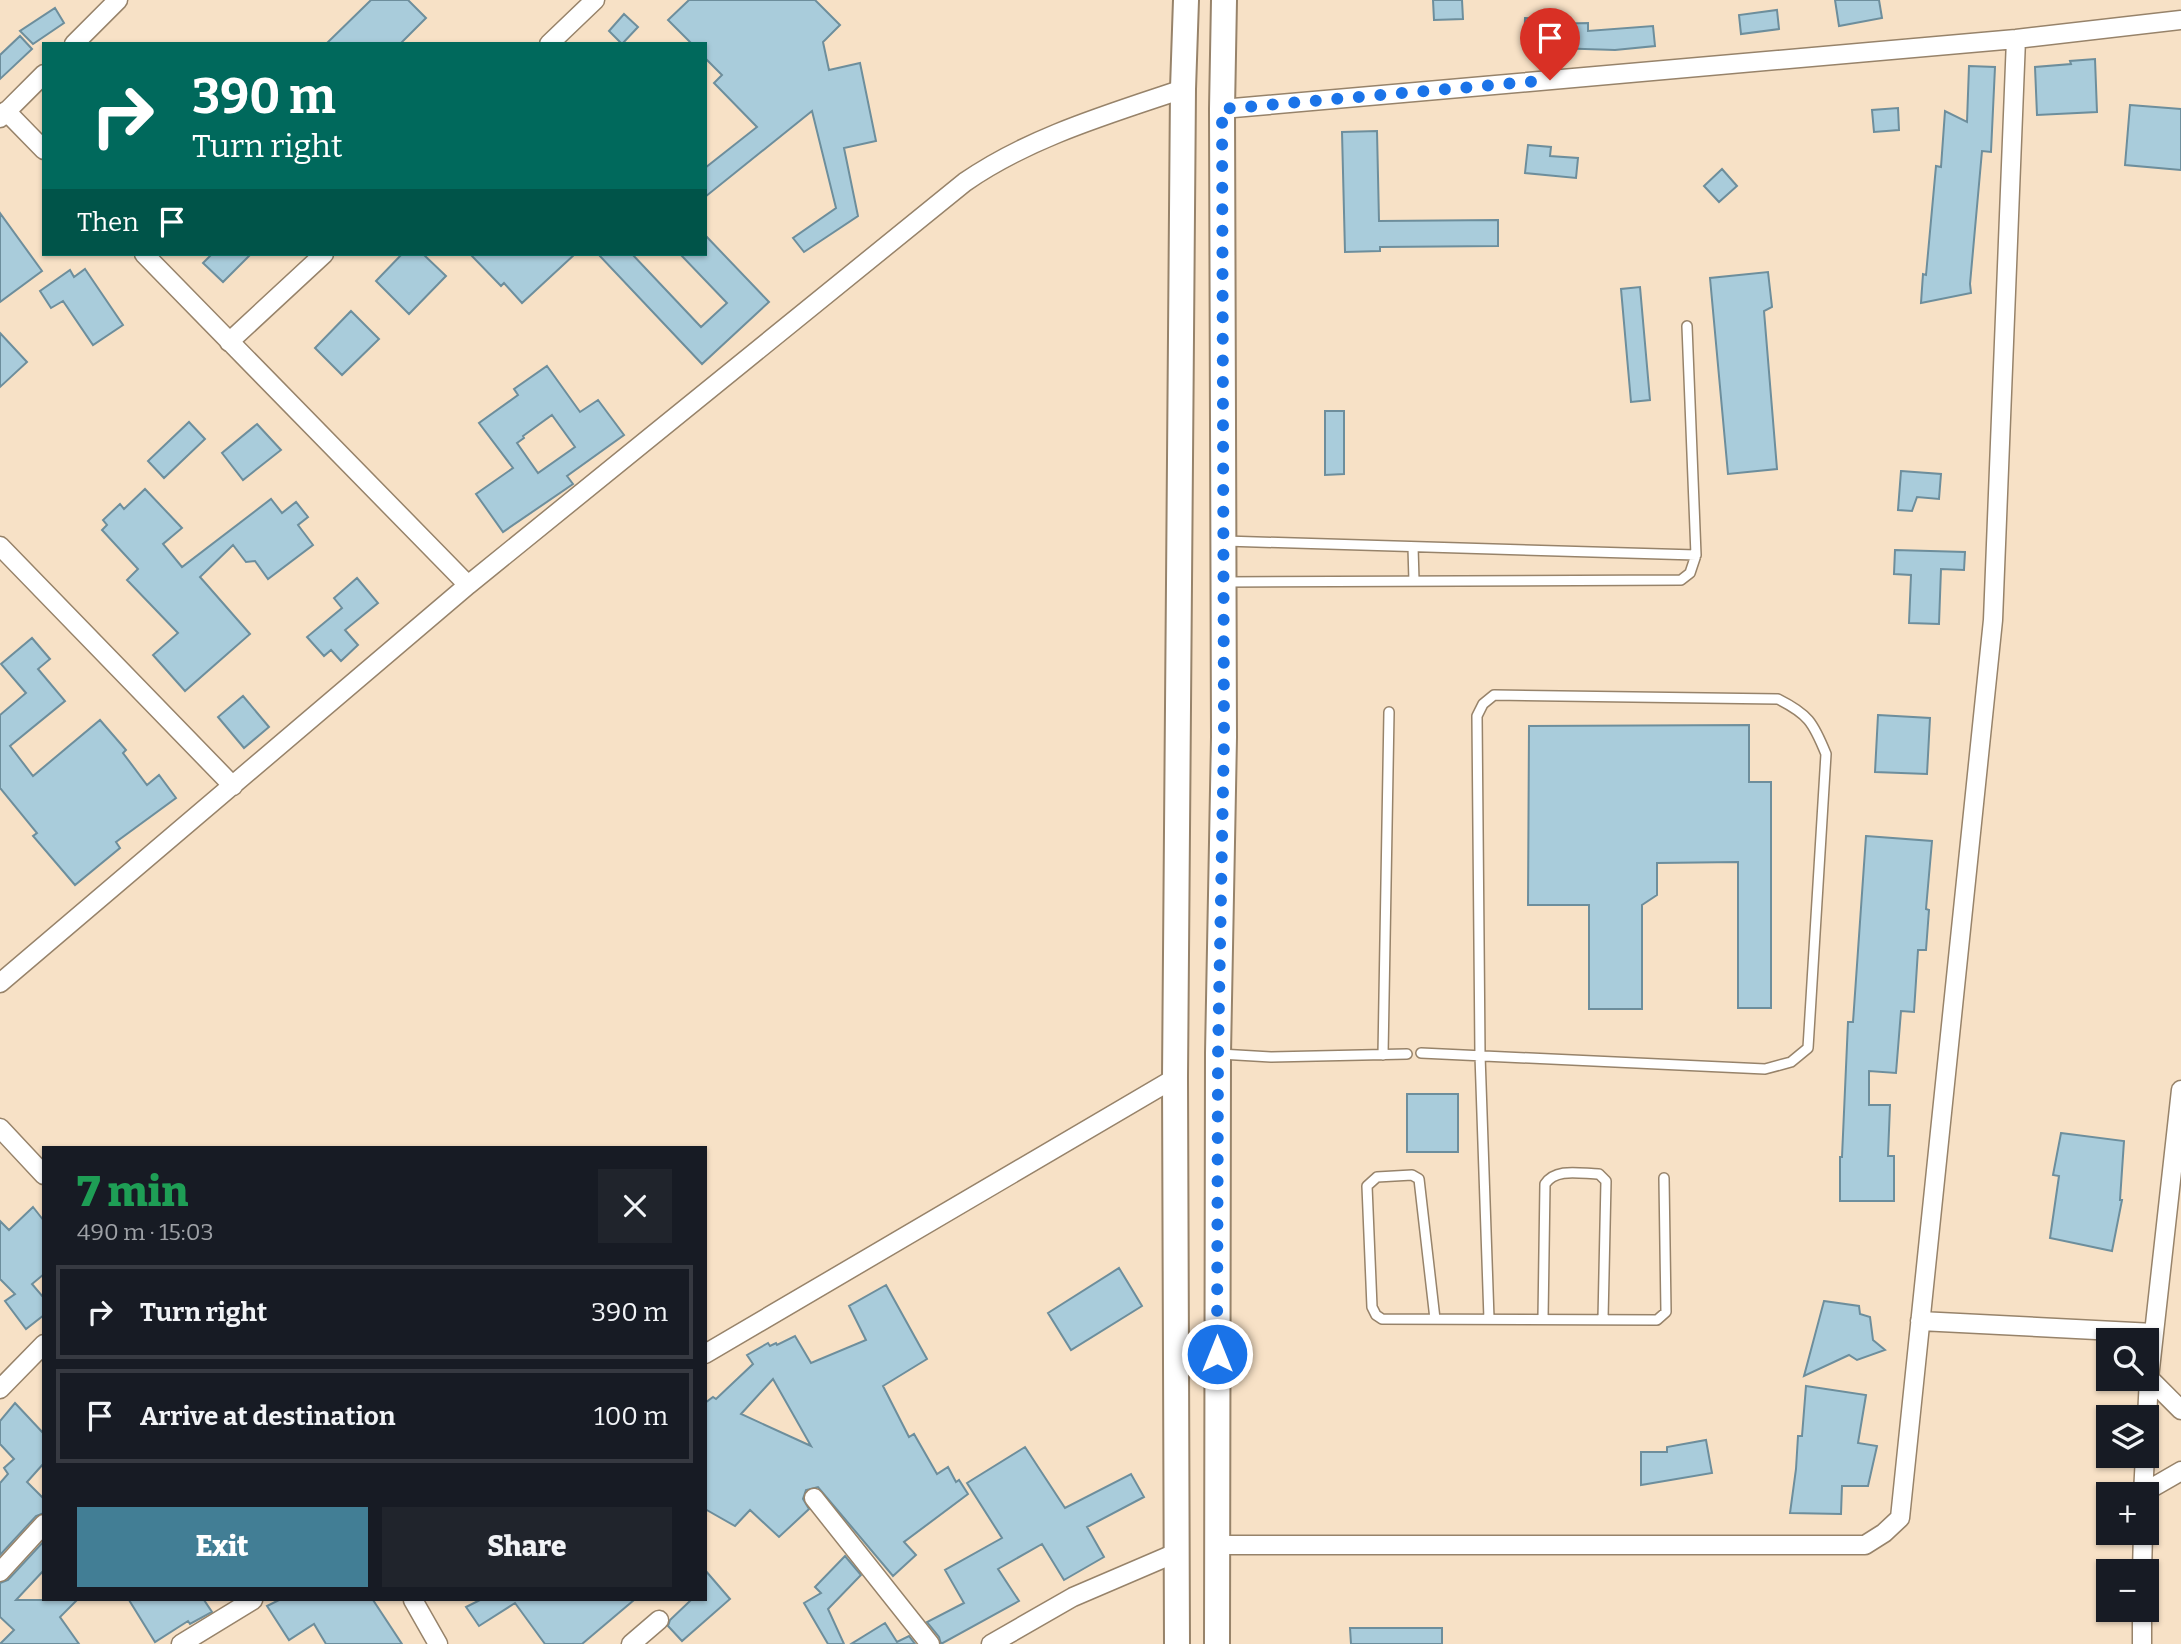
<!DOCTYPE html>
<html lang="en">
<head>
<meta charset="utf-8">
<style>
	:root { --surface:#171b24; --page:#20242c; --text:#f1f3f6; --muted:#9ea1a6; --line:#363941; --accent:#427e95 }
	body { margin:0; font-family:Bitter,serif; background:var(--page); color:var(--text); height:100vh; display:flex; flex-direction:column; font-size:26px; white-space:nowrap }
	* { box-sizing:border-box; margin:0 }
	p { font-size:23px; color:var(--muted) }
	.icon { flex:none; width:38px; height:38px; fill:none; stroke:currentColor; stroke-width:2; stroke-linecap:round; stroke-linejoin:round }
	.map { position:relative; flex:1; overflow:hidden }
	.drawer { position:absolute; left:42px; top:1146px; width:665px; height:455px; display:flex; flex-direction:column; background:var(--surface); border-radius:0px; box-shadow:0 2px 5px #0004 }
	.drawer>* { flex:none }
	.top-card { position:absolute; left:42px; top:42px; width:665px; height:214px; border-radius:0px; box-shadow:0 2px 5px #0004; background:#00695c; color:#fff; overflow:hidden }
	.fabs { position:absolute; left:2096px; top:1328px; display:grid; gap:14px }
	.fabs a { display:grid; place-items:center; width:63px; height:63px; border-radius:0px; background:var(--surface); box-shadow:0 2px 5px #0004; font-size:35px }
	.pin { position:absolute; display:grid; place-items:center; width:60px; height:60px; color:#fff; margin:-72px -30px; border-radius:50% 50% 50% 0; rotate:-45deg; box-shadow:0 0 7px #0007 }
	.pin .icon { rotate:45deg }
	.me { position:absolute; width:77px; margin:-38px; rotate:0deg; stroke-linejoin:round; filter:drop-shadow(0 0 5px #0008) }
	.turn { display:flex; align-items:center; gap:24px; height:147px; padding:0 35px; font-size:32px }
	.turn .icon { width:91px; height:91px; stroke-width:2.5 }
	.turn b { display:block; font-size:49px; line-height:60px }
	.then { display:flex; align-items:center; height:66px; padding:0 35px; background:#0003; gap:14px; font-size:26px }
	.round { display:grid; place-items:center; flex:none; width:74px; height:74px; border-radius:0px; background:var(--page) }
	.head { display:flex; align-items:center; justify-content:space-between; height:119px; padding:0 35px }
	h1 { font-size:42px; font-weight:800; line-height:52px; color:#1e9e55 }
	.cta { display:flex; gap:14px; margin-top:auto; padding:14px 35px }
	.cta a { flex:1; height:80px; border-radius:0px; background:var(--accent); color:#fff; font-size:28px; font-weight:800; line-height:80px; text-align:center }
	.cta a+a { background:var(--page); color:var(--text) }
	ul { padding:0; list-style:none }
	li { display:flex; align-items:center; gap:21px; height:94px; margin:0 14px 10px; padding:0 21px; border:4px solid var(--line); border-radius:0px }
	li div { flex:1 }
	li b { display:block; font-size:26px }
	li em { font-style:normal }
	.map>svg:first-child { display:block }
	.building { fill:#a9ccdb; stroke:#6d8e9c; stroke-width:2; fill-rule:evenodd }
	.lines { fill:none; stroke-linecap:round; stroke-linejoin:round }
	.lane-casing { stroke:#97836a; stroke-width:12 }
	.street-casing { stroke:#97836a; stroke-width:21 }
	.secondary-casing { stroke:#97836a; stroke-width:28 }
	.lane { stroke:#fff; stroke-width:9 }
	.street { stroke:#fff; stroke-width:18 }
	.secondary { stroke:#fff; stroke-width:24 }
	.route { stroke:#1a73e8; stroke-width:12; stroke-dasharray:0 21.6 }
</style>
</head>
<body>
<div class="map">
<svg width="2181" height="1644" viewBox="0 0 2181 1644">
	<rect width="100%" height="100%" fill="#f7e1c6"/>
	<path class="building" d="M371,0H408L426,18L400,44H326Z
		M689,0H815L840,25L823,42L829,70L860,63L876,141L844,148L858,216L804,252L793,238L836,208L812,111L705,197V168L757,127L714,83L722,75L705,58V44H692L668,20Z
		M1433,0H1462L1463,19L1434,20Z
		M1835,0H1879L1882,18L1839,26Z
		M55,8L64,23L33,44L20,31Z
		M1777,10L1779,29L1741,34L1739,15Z
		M624,14L638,27L622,44L609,31Z
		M1525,18L1547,19V24L1588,23V31L1653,26L1655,46L1615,50L1524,47Z
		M20,36L32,49L0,79V55Z
		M2095,59L2097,112L2037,115L2035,67L2071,64L2070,61Z
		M1969,66L1995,67L1991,152L1982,151L1970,284L1971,293L1921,303L1923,274L1926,275L1936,166L1941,167L1945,111L1967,122Z
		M2130,105L2181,109V170L2125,165Z
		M1898,108L1899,130L1874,132L1872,110Z
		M1377,131L1379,221L1498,220V246L1380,247V251L1345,252L1342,132Z
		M1528,145L1551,147L1550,156L1578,158L1576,178L1525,173Z
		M1722,169L1737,186L1719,202L1704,186Z
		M0,213L42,271L0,302Z
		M705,235L769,302L702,364L598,254H632L701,327L727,303L680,254H705Z
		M212,254H251L223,282L203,263Z
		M402,254H423L446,276L409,314L376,281Z
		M470,254H575L522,303L504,283L501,286Z
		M85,269L123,325L93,345L63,301L51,308L40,291L70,270L74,277Z
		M1768,272L1772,307L1764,311L1777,469L1728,474L1710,278Z
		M1640,287L1650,400L1631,402L1621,289Z
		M351,311L379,339L342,375L315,348Z
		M0,333L27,362L0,387Z
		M547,366L580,412L598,400L624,435L567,476L573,484L503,532L476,494L513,468L479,423L518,395L514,389ZM552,415L575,447L538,473L517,443L524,438L523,436Z
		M1325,411H1344V474L1325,475Z
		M189,422L205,439L164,478L148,461Z
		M257,424L281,450L243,480L222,453Z
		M1901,471L1941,474L1939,499L1917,497L1912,511L1898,510Z
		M145,489L182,528L163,544L182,567L271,499L282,513L296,502L308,517L298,525L313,545L268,579L255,561L246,562L233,545L200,577L250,634L185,691L153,655L178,633L127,580L138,569L102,530L107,525L103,520L120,504L124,509Z
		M1895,550L1965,552L1964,570L1941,569L1939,624L1909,623L1911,575L1894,574Z
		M357,578L378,603L345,630L358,645L341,661L331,650L324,656L307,637L342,608L334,598Z
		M32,638L50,659L38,669L65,701L10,746L33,776L100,720L126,750L123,753L147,785L159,775L176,798L116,842L120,848L75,885L33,836L37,833L0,788V715L26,693L1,664Z
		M243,696L269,727L244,748L218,717Z
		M1878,715L1930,718L1927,774L1875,772Z
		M1749,725V782H1771V1008H1738V862L1657,863V895L1642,905V1009H1589V905H1528L1529,726Z
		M1866,836L1932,841L1926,909L1929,910L1926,950H1918L1914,1012L1901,1011L1896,1073L1869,1071V1105H1890L1888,1156H1894V1201H1840V1157H1842L1848,1022H1853Z
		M1407,1094H1458V1152H1407Z
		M2061,1133L2124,1141L2120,1200H2122L2112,1251L2050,1238L2059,1176L2053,1175Z
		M33,1207L44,1221V1274L32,1284L44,1298V1315L26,1329L5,1301L15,1294L0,1279V1221L9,1230Z
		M1119,1268L1142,1306L1071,1350L1048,1313Z
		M886,1285L927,1359L883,1386L909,1437L914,1434L937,1474L948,1467L956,1482L959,1480L968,1494L904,1542L916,1555L893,1576L818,1487L806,1490L803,1499L809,1509L779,1537L750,1510L735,1526L705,1509V1403L713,1397L716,1399L753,1364L747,1355L768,1343L770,1346L776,1343L777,1345L795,1336L811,1363L866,1340L849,1306ZM773,1379L811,1446L741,1414Z
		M1824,1301L1859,1306L1860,1314L1870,1317L1873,1340L1885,1350L1857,1360L1849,1355L1804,1376Z
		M1806,1386L1866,1395L1858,1443L1877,1446L1868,1486H1842L1841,1514L1790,1513L1796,1469L1798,1436H1802Z
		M15,1403L44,1434V1463L27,1482L44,1499V1513L36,1516L0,1555V1483L8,1474L4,1468L14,1459L0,1444V1421Z
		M1706,1440L1712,1473L1641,1485V1452H1667V1447Z
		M1025,1447L1065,1508L1131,1474L1144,1497L1087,1527L1104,1557L1064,1580L1042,1544L998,1569L1019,1601L941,1644L939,1637L927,1622L964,1603L945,1570L1002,1538L967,1483Z
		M44,1541V1570L16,1600H77L60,1617L79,1644H0L14,1630L0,1617V1583L8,1580Z
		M845,1556L861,1575L828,1609L844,1644H828L804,1603L821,1593L815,1587Z
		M705,1570L730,1599L682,1641L668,1626L670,1620L691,1600H705Z
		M129,1600H204L212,1612L190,1624L188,1621L155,1642Z
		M279,1600H373L402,1644H326L314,1624L289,1640L267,1606Z
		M480,1600H634L582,1644H545L515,1603L479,1626L466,1607Z
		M885,1623L897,1642L909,1636L915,1644H851Z
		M1350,1628H1442V1644H1351Z"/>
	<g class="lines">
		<g class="lane-casing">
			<path id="lane" d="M1225,541L1696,555
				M1413,547L1414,581
				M1225,582L1681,580L1690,573L1696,555L1687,326
				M1421,1053L1765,1069L1791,1062L1808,1048L1826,754C1813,722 1808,714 1778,699L1494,695L1483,704L1477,716L1480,1055L1489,1319
				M1220,1054L1271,1057L1407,1054
				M1383,1055L1389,712
				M1435,1319L1419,1179L1412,1175L1377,1177L1367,1186L1372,1307L1376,1315L1382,1319L1657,1320L1666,1312L1664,1178
				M1543,1319L1545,1184C1556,1167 1582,1174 1599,1174L1606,1181L1603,1319"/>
		</g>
		<g class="street-casing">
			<path id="street" d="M74,44L118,0
				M549,44L595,0
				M1222,109L2016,39L2181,20
				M6,111L44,150
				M0,118L44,74
				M144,254L468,585
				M229,342L324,254
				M0,546L233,786
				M0,983L468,585L965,182C1030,137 1109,114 1183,89
				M0,1128L44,1175
				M1920,1321L2154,1333
				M705,1354L1175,1078
				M2149,1378L2181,1410
				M0,1389L44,1344
				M2147,1418L2149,1378L2181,1090
				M2143,1493L2181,1471
				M2143,1494L2145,1456
				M814,1498L930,1644
				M1217,1545H1865L1884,1533L1900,1518L1993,620L2016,39
				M0,1572L44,1524
				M2142,1572L2143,1533
				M413,1600L438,1644
				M181,1644L253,1600
				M631,1644L659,1620
				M991,1644L1073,1597L1178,1552
				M2142,1644V1610"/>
		</g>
		<g class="secondary-casing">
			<path id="secondary" d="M1177,1644L1175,1078L1183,89L1186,0
				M1217,1644L1218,1053L1224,737L1222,109L1224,0"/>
		</g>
		<use href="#lane" class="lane"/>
		<use href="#street" class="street"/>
		<use href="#secondary" class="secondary"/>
	</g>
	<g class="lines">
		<path class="route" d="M1217,1354L1218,1054L1224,737L1222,109L1550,80"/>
	</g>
</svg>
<div class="fabs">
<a><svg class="icon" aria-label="search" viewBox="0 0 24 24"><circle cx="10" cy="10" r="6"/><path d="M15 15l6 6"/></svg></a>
<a><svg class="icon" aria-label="layers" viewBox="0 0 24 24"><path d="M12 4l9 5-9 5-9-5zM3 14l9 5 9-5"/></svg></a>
<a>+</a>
<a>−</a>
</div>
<div class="pin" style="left:1550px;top:80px;background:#d93025"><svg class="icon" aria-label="arrive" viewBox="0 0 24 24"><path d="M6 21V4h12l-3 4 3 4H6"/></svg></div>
<svg class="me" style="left:1217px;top:1354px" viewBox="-20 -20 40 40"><circle r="17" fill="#1a73e8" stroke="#fff" stroke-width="3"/><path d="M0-11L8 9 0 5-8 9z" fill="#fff"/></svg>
<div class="top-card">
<div class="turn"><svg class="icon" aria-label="right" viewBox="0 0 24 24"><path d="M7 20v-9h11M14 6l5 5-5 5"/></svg><div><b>390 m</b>Turn right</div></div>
<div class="then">Then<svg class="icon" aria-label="arrive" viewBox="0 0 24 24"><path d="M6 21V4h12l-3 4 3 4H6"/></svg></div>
</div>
<section class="drawer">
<div class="head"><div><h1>7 min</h1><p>490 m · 15:03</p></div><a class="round"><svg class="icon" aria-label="close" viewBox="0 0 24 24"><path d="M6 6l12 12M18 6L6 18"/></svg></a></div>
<ul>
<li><svg class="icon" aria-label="right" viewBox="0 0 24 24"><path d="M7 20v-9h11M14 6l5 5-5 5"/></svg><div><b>Turn right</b></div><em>390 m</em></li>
<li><svg class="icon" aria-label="arrive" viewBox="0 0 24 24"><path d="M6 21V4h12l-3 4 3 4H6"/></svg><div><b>Arrive at destination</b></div><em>100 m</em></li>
</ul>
<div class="cta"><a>Exit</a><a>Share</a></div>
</section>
</div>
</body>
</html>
